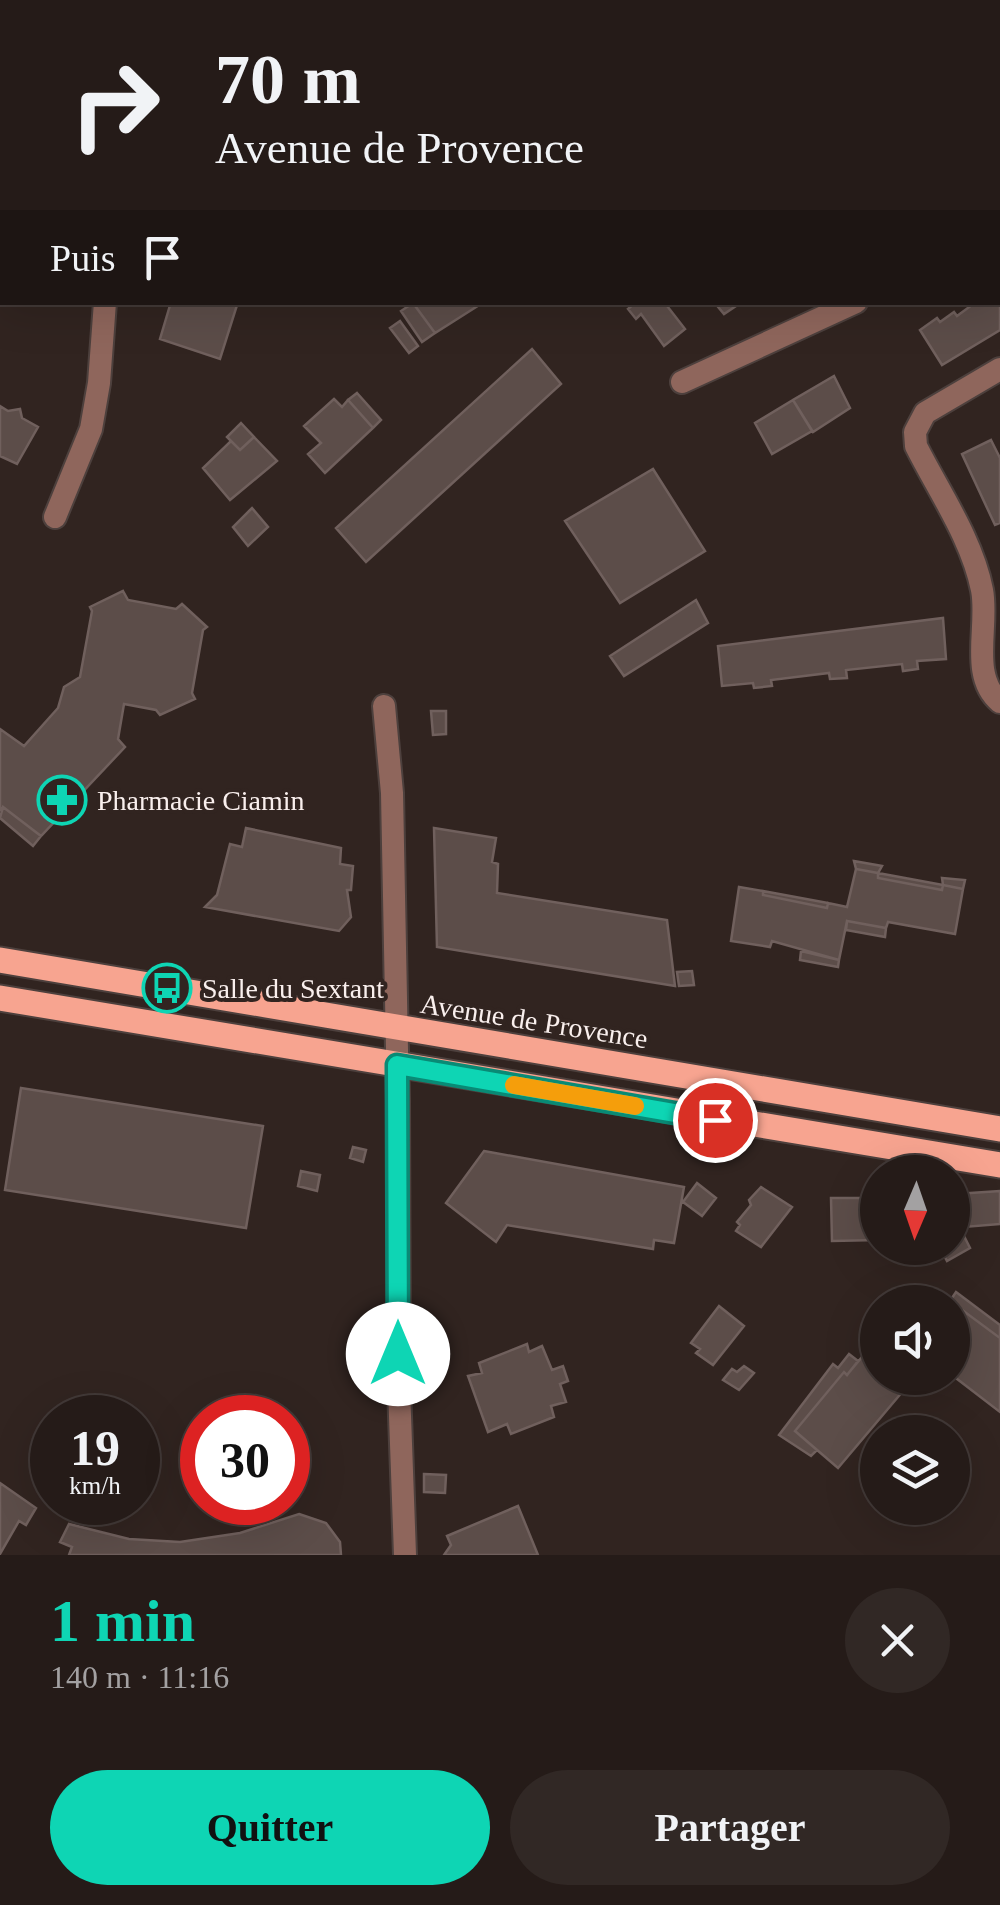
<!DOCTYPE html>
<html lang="fr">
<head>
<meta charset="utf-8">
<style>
	:root { --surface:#251b18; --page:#312825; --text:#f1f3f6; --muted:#a3a1a2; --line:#423937; --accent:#0ed5b4 }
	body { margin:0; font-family:"Times New Roman",serif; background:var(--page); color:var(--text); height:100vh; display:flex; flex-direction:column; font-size:38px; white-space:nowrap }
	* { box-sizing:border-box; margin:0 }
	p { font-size:32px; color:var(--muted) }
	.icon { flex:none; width:55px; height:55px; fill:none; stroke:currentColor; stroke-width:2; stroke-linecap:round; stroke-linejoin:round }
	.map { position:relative; height:1555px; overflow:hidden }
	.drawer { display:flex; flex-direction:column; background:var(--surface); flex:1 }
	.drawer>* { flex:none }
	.hud { position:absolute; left:0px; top:0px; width:1000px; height:305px; box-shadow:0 10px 40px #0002,0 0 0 2px var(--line); background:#251b18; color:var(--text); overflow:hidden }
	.needle { width:65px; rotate:182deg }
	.controls { position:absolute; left:860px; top:1155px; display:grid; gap:20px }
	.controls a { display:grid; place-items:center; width:110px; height:110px; border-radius:50%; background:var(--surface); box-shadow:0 10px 40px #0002,0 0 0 2px var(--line); font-size:50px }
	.speed { position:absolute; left:30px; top:1395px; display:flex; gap:20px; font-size:50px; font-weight:700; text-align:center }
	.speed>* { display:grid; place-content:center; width:130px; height:130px; border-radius:50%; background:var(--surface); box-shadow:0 10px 40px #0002,0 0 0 2px var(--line); line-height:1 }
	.speed small { font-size:25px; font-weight:400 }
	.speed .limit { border:15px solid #d22; background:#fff; color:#111 }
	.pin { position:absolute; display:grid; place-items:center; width:85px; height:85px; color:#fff; margin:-42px; border:5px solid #fff; border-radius:50%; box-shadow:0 2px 10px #0007 }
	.me { position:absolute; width:110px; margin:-55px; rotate:0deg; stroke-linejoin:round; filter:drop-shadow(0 0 8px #0008) }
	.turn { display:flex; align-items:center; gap:35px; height:210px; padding:0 50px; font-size:45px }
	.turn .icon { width:130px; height:130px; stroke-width:2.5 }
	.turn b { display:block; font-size:70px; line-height:85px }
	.then { display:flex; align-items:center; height:95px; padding:0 50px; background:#0003; gap:20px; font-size:38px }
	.round { display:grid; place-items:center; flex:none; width:105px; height:105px; border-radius:52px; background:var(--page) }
	.summary { display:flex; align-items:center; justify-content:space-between; height:170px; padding:0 50px }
	h1 { font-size:60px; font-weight:700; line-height:75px; color:var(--accent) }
	.cta { display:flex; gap:20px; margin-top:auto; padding:20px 50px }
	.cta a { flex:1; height:115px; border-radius:60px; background:var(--accent); color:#111; font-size:40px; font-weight:700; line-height:115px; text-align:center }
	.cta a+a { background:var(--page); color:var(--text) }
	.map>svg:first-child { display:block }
	.building { fill:#5c4d49; stroke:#70605d; stroke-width:2.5 }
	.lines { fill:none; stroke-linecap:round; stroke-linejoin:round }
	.street-casing { stroke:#4d403d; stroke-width:26 }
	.primary-casing { stroke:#4d403d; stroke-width:29 }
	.street { stroke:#8f665c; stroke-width:22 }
	.primary { stroke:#f7a490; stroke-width:25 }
	.route-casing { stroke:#098a75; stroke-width:25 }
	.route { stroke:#0ed5b4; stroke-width:18 }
	.slow { stroke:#f59e0b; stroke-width:18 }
	.labels { text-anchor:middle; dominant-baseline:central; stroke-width:8; stroke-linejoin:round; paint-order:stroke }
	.poi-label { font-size:28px; fill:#f9efed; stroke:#312420; text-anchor:start }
	.street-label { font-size:28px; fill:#f9efed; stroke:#312420 }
</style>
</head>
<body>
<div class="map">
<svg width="1000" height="1555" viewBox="0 0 1000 1555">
	<rect width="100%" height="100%" fill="#312420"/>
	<path class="building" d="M437,0H568V2H438Z
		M880,0H950L953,2H884Z
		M1000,292V330L942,365L920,330L937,318L940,322L954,312L957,316L976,302H998Z
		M171,302H238L220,359L160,339Z
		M484,302L435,333L413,303V302Z
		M636,302H664L685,329L664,346L641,314L636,319L628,309Z
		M714,302H742L724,314Z
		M413,303L435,333L422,342L401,311Z
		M400,321L418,346L409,353L390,328Z
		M532,349L561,384L366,562L336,528Z
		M834,376L850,408L813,432L793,400Z
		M357,393L381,420L373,428L348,400Z
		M334,399L342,407L348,400L373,428L325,473L308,454L321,443L304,426Z
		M793,400L812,431L772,454L755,423Z
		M0,406L8,411L20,409L22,418L38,427L17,464L0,456Z
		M241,423L254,437L240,450L227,437Z
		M254,437L277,461L230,500L203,468L231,441L240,450Z
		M991,440L1000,458V523L995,525L962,454Z
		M653,469L705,551L620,603L565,521Z
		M252,508L268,527L248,546L233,527Z
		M123,591L128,600L176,609L182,604L207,627L203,630L192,693L195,699L160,715L156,710L124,704L118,739L125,747L41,836L3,807L0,810V729L24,746L58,708L64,687L80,677L92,611L90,607Z
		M696,600L708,623L624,676L610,656Z
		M943,618L946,659L917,661L918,669L903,671L902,664L846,670L847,678L830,679L829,673L771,680L772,686L754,688L753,683L722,686L718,646Z
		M431,711H446V734L433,735Z
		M3,807L41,836L33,846L0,818Z
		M246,828L341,848L340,864L353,866L351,890H347L351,917L339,931L205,907L217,895L230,844L242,847Z
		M434,828L496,838L492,862L498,864L497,893L667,920L675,986L437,947Z
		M854,861L882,866L878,873L856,869Z
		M856,869L878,873V878L942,890L943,885L963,889L955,934L888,922L886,928L847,921L839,960L772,941L770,947L731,941L739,887L763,891V895L827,908L828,903L847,907Z
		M878,873L943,885L942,890L878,878Z
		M942,878L965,880L963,889L943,885Z
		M763,891L828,903L827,908L763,895Z
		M847,921L886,928L885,937L846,930Z
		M801,951L839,960L838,967L800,960Z
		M692,971L694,985L679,986L677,972Z
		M21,1088L263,1126L246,1228L5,1190Z
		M353,1147L366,1150L363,1162L350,1158Z
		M484,1151L684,1187L674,1243L654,1240L653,1249L507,1225L496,1242L446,1203Z
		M301,1171L320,1175L317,1191L298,1186Z
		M697,1183L716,1198L702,1216L683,1202Z
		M761,1187L792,1207L761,1247L736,1231L740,1225L737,1222L751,1205L749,1200Z
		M1000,1191V1224L952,1228L956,1194Z
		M831,1198H878V1240L832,1241Z
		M960,1228L970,1248L947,1261L940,1248H952V1232Z
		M956,1292L1000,1325V1338L950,1301Z
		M950,1301L1000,1338V1412L952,1375Z
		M719,1306L744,1326L713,1365L696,1353L700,1349L691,1343Z
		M527,1344L529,1352L542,1346L552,1370L563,1366L568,1381L560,1384L566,1402L551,1406L554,1417L511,1434L507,1424L488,1432L468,1376L482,1373L479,1363Z
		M867,1351L878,1358V1378H914L838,1468L795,1431L844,1372L847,1375Z
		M849,1354L858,1361L847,1375L844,1372L795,1431L817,1450L811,1456L779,1435L833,1364L838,1368Z
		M744,1366L754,1373L739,1390L723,1380L732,1369L737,1372Z
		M424,1474L446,1475L445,1493L424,1492Z
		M0,1483L36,1508L26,1525L19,1521L0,1554Z
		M518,1506L538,1555H444L451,1545L447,1536Z
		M299,1514L326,1523L340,1542L341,1555H69L72,1547L60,1542L69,1524L129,1539L180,1542L240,1533Z"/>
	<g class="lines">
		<g class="street-casing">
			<path id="street" d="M777,0L781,2
				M369,2L372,0
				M697,2L700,0
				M0,94L2,92
				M998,159L1000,160
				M0,217L2,220
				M998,237L1000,236
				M1000,369L925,413L915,432L916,446C939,492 972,539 982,590C989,626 969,676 1000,702
				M682,382L856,302
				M55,517L91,429L99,383L105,302
				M384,706L392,793L398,1101L399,1388L405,1555"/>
		</g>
		<g class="primary-casing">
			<path id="primary" d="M0,960L1000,1129
				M0,998L1000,1165"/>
		</g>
		<use href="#street" class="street"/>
		<use href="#primary" class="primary"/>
	</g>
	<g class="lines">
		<g class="route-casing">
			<path id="route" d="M398,1354L397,1065L715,1120"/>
		</g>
		<use href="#route" class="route"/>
		<path class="slow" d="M514,1085L635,1106"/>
	</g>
	<defs>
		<g id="pharmacy-ring" transform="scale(2.5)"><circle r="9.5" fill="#312420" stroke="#0ed5b4" stroke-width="1.5"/><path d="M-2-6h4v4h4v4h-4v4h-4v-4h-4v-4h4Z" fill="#0ed5b4"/></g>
		<g id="bus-ring" transform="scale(2.5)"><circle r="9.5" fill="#312420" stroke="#0ed5b4" stroke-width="1.5"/><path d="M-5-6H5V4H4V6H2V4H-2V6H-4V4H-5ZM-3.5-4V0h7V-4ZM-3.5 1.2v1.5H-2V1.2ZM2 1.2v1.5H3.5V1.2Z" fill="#0ed5b4"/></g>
	</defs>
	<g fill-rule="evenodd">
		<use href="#pharmacy-ring" x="62" y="800"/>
		<use href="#bus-ring" x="167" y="988"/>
	</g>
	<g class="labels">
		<g class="poi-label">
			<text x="97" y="800">Pharmacie Ciamin</text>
			<text x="202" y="988">Salle du Sextant</text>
		</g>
		<g class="street-label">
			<text transform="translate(534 1021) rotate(9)">Avenue de Provence</text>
		</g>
	</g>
</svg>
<div class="controls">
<a><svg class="needle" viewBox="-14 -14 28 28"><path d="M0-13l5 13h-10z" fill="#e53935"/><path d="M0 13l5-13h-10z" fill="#a3a1a2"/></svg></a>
<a><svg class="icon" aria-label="sound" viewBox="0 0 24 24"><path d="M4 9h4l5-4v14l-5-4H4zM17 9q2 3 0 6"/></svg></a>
<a><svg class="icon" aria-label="layers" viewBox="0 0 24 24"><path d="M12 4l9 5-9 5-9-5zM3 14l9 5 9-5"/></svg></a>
</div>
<div class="speed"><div>19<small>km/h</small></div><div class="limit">30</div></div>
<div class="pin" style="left:715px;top:1120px;background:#d93025"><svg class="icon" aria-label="arrive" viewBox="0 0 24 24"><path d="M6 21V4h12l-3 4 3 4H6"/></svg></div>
<svg class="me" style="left:398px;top:1354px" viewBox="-20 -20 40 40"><circle r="19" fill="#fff"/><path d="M0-13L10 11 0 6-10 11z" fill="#0ed5b4"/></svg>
<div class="hud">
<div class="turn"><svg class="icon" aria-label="right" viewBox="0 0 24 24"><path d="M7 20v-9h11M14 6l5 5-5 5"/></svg><div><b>70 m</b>Avenue de Provence</div></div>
<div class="then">Puis<svg class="icon" aria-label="arrive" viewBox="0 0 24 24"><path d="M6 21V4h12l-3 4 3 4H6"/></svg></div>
</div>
</div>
<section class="drawer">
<div class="summary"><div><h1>1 min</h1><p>140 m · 11:16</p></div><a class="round"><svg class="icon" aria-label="close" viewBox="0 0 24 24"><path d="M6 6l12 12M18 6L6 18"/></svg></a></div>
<div class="cta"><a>Quitter</a><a>Partager</a></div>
</section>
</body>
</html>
